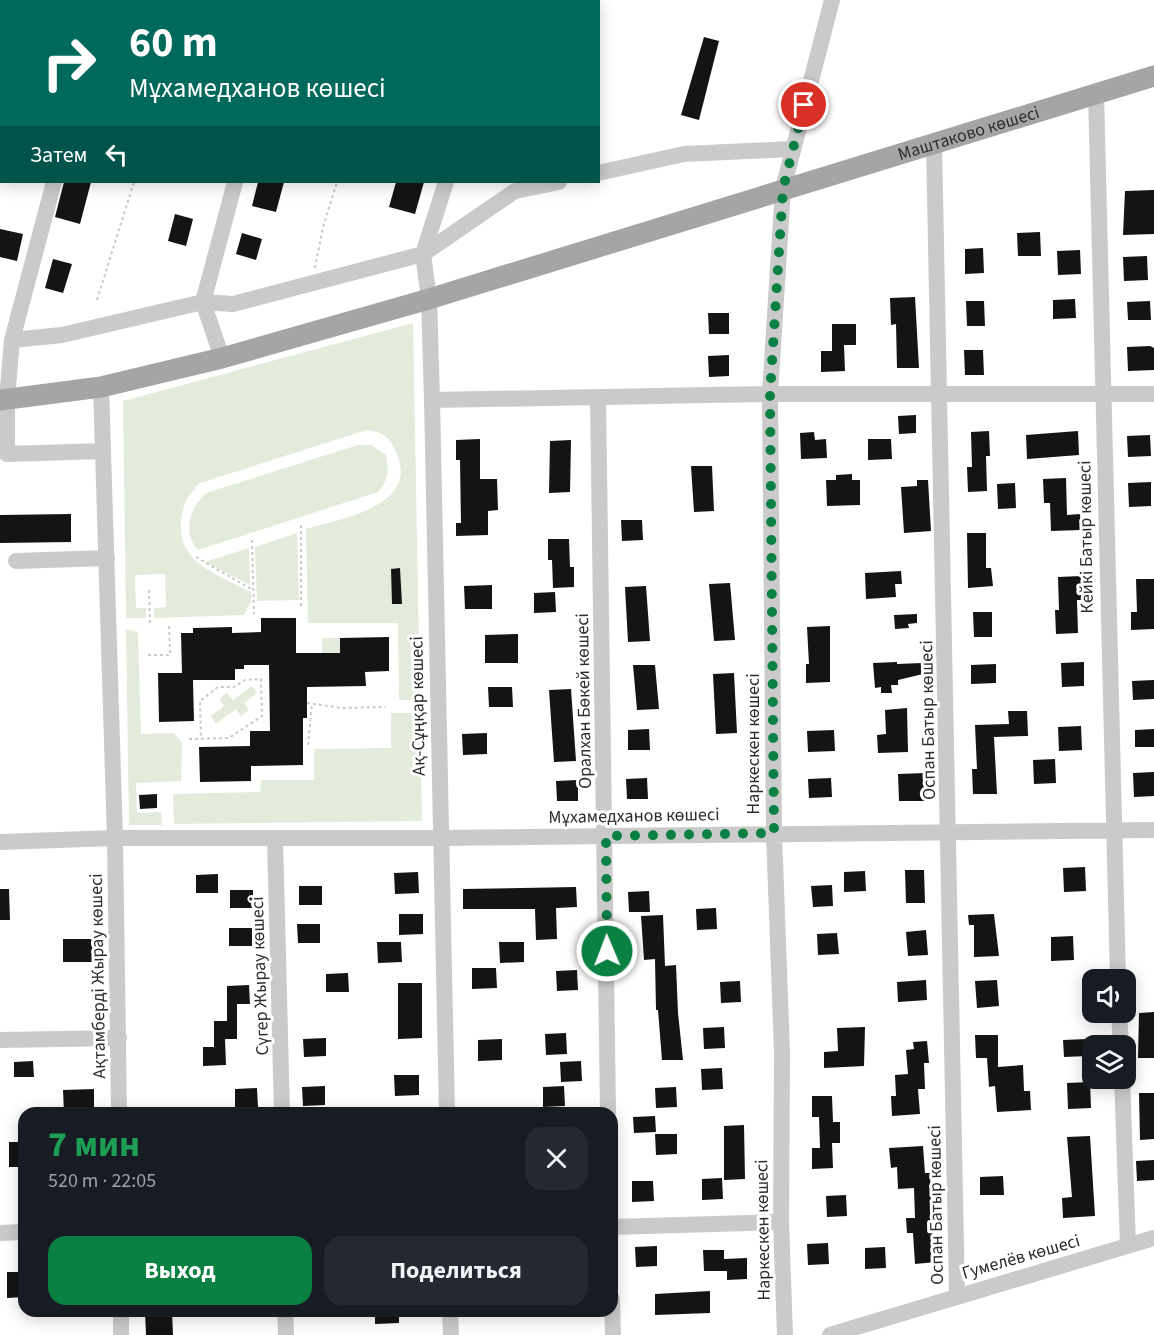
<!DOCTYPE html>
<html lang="ru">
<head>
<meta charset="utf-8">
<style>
	:root { --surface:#171b24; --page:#242831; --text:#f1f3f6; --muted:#9ea1a6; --accent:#0b8043 }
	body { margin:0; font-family:"Source Sans 3",sans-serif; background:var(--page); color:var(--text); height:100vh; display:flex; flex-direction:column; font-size:22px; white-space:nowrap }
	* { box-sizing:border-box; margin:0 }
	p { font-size:20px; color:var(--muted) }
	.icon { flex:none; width:33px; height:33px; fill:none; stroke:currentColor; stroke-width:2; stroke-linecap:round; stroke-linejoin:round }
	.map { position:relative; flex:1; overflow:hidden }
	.side { position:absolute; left:18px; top:1107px; width:600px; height:210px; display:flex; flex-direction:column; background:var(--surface); border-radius:18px; box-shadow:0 3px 15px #0003 }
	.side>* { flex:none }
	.banner { position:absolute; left:0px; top:0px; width:600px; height:183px; box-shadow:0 3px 15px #0003; background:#00695c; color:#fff; overflow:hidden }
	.fabs { position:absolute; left:1082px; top:969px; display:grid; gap:12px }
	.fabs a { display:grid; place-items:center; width:54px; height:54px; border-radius:12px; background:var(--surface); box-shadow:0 3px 15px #0003; font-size:30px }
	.pin { position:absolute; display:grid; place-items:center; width:51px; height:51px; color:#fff; margin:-26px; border:3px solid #fff; border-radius:50%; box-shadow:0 2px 6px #0007 }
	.me { position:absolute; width:66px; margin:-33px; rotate:359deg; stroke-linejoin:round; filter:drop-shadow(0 0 4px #0008) }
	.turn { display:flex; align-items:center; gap:21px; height:126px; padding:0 30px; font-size:27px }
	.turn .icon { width:78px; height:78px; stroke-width:2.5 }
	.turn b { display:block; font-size:42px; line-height:51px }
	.then { display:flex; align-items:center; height:57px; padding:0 30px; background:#0003; gap:12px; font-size:22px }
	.round { display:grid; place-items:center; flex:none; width:63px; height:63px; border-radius:18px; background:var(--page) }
	.headline { display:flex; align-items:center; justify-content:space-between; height:102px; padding:0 30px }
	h1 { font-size:36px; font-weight:700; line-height:45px; color:#1e9e55 }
	.cta { display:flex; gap:12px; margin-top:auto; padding:12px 30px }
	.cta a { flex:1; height:69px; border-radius:18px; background:var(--accent); color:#fff; font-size:24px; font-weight:700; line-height:69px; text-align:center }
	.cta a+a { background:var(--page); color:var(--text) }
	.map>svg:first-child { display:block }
	.green { fill:#e3ecda }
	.building { fill:#141414 }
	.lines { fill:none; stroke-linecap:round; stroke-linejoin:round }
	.path { stroke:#cacaca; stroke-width:2; stroke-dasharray:3 3; stroke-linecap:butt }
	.minor { stroke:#cacaca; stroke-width:16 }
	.major { stroke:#a5a5a5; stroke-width:21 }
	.route { stroke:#0b8043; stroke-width:10; stroke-dasharray:0 18 }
	.labels { text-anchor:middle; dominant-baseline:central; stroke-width:6; stroke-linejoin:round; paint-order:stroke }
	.street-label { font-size:18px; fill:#2d2d2d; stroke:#fff }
</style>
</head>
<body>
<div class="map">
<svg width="1154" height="1335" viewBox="0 0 1154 1335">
	<rect width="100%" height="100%" fill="#fff"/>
	<path class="green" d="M413,323L420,700H399L398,623H308L306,529C339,519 419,507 397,454C391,439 384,432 367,430L200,483C188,495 181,507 181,525C179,564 221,576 251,592V601L244,615L154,618V608L166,607L165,574L135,575L136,608H146V618H126L123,401Z
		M358,445H371L386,455C389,471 389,479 378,492L198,550C182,533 190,507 206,493Z
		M297,533L299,600L257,601L255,547Z
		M249,548L250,585L205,562Z
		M126,629L138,632L141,734L174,733L182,743L181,781L136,783L137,813L161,812L162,825H129Z
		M322,638H340V653H322Z
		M252,686L257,693L244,703L249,710L241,716L236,709L216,724L211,716L224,706L219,699L227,693L233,700Z
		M391,713H420L422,821L174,824L173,794L260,792L261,780H314V749L391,748Z"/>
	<path class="building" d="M704,37L719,41L699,120L681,115Z
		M64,182H91L80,224L55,217Z
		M258,182H284L276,212L252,206Z
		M396,182H424L415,214L389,207Z
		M1154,190V234L1123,235L1125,191Z
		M175,214L193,219L186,246L168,241Z
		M0,229L23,234L17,261L0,257Z
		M1040,232L1041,256H1018L1017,233Z
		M242,233L262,239L256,260L236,254Z
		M983,248L984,273L965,274V249Z
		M1080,250L1081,274L1058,275L1057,251Z
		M1147,256L1148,280L1124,281L1123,257Z
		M53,259L72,264L63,293L45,288Z
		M915,297L919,368H897L896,324L891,325L890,298Z
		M1075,299L1076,318L1053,319V300Z
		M966,301H984L985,326H967Z
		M1150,301L1151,320H1128L1127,302Z
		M708,313H729V334H709Z
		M832,324H856V345H844L845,371L821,372V351H832Z
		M1150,346L1154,348V370L1128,371L1127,347Z
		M964,350H983L984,375H965Z
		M729,355V376L709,377L708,356Z
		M916,415V433L899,434L898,416Z
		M989,431L990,456H986L987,491L968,492L967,467H972L971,432Z
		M1078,431L1079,455L1027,459L1026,435Z
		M814,432L815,440L826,439L827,458L801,459L800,433Z
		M1150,435L1151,456L1128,457L1127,436Z
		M480,439V479H497L498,510L488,511V535L456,536V523H461L460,460H456V440Z
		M868,439H891L892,459L868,460Z
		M571,440L570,492L549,493L550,441Z
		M691,466H712L714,511L694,512Z
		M852,474V480H860V505L827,506L826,480H836V475Z
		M1066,478L1067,515L1080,514L1081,530L1051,531L1050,503H1044L1043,479Z
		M917,480H928L931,531L904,533L901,487L917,486Z
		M1151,482V506L1129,507L1128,483Z
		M1015,483L1016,508L998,509L997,484Z
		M71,514V542L0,543V515Z
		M621,520H642L643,540L622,541Z
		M967,533H986V568H991L993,586L968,588Z
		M548,539H569L570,567H574V587L553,588L552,560H548Z
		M400,568L402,604H392L391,569Z
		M901,571L902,584H895L896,597L866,599L865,573Z
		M1081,576V600H1077L1078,633L1056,634L1055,610H1059L1058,577Z
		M1136,579H1154V629L1131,630V612H1137Z
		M730,583L735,640L714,641L709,584Z
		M492,585V609H465L464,586Z
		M646,586L650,641L628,642L625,587Z
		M555,592L556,612L534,613V593Z
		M973,612H992V637H974Z
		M917,614V623L908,624L909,628L895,629L894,615Z
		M261,618H296V653H340V638L389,637V671L365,672L366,686L307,687V718H303V765L251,766V781L200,782L199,747L250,746V731H270L269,665H244V669H235V680H193L194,721L159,722L158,673H182L181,633H193V628L232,627V633L261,632Z
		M830,626V682L806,683V664H809L807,627Z
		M518,634V663H485V635Z
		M897,662V664L922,663L923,674L898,680V685H891L892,693H881V687L875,688L873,663Z
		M1084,662V686L1062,687L1061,663Z
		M996,664V683L971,684V665Z
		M633,665H655L659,709L637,710Z
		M734,673L737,733L716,734L713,674Z
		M1154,680V699L1133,700L1132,681Z
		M488,687H512L513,707H489Z
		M571,689L576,761L554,762L549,690Z
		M907,708L908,752L878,753L877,735L886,734L885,710Z
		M1008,711H1027L1028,736L994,737L997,794H973L972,769H977L975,725L1009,724Z
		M1081,726L1082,750L1059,751L1058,727Z
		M649,729L650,750H628V730Z
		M1154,729V747H1135V730Z
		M834,730L835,751L808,752L807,731Z
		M487,733V754L463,755L462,734Z
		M1055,759L1056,783L1034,784L1033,760Z
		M1154,772V796L1134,797L1133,773Z
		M925,773L926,801H899L898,774Z
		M647,778L648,799H627L626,779Z
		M831,778L832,797L809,798L808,779Z
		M578,780V801H557L556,781Z
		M157,794V808L140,809L139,795Z
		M1085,867L1086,891L1064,892L1063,868Z
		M905,870H924L925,903H906Z
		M865,871L866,891L844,892V872Z
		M418,872L419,893L395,894L394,873Z
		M218,874V893H196V875Z
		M832,885L833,906L813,907L811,886Z
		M299,886H322V905H299Z
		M576,887L577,907L556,908L557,939L536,940L535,909H463V889Z
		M0,889H9L10,920H0Z
		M230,890H253V908H230Z
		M649,891L650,912H629L628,892Z
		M716,908L717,929L697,930L696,909Z
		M399,914H423V934L399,935Z
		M994,914L999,956L974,957V925H969L968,915Z
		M663,915L665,966L676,965L678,1013L683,1060H662L658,1010H656L655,959L644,960L641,916Z
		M297,924H320V943H298Z
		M229,928H252V946H229Z
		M926,930L928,955L908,956L906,932Z
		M837,933L839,954L818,955L817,934Z
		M1073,936L1074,960L1051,961V937Z
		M63,939H93V962H63Z
		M377,942H401L402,962L378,963Z
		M499,942H524V962L500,963Z
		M472,968H496L497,988L472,989Z
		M577,970L578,990L557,991L556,971Z
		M348,973L349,992H326V974Z
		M926,980L927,1000L898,1002L897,982Z
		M997,980L999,1006L977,1008L975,981Z
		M740,981L741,1002L721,1003L720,982Z
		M398,983H422V1038L398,1039Z
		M249,985L250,1004H237V1039H225L226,1065L203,1066V1047H214V1021H227V986Z
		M1154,1012V1058H1138L1139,1013Z
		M724,1027L725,1048L704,1049L703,1028Z
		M865,1027L864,1066L824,1068V1052L838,1051L837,1028Z
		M566,1033L567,1054L546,1055L545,1034Z
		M975,1035H998V1067L1023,1065L1024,1091H1030L1031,1110L997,1112L995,1086L989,1087L987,1058H976Z
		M326,1038V1056L304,1057L303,1039Z
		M502,1039V1060L478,1061V1040Z
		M1087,1039L1088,1056L1064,1057L1063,1040Z
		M927,1041L929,1063H924L925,1089H918L920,1114L892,1116L891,1096H896L895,1075L908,1074L906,1050L914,1049L913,1042Z
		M33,1061L34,1077H14V1062Z
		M581,1061L582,1081L561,1082L560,1062Z
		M722,1068L723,1089L702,1090L701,1069Z
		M394,1075H419V1095L395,1096Z
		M1090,1082L1091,1108L1068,1109L1067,1083Z
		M325,1086V1105L303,1106L302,1087Z
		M564,1086L565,1106L543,1107V1087Z
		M676,1087L677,1107L656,1108L655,1088Z
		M257,1088L258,1107H235V1089Z
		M94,1089V1113H64L63,1090Z
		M1139,1093H1154V1139L1140,1140Z
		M812,1096H832L833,1122H840V1143H832L833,1168L812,1169V1148H820L819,1117H812Z
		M655,1116L656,1132L634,1133L633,1117Z
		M744,1125L745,1179L724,1180V1126Z
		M655,1134H677V1154L656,1155Z
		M1090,1136L1095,1216L1063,1218L1062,1198L1072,1197L1067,1137Z
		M9,1142H24V1167H9Z
		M923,1146L925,1173H930L933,1247L935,1246L936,1262L915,1264L913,1233H907L906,1218H915L914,1188L898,1189L897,1167L891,1168L889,1148Z
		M1154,1160V1180L1137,1181L1136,1161Z
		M1003,1176L1004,1195H980V1177Z
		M722,1178L723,1199L702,1200V1179Z
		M632,1181H653L654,1201L632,1202Z
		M846,1195L847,1216L827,1217L826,1196Z
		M828,1243L829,1264L808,1265L807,1244Z
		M657,1246V1266L636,1267L635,1247Z
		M885,1247L886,1268L865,1269V1248Z
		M703,1250H724V1259L747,1258V1279L727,1280V1271H704Z
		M7,1272H24V1297L7,1298Z
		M710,1291V1313L655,1315V1294Z
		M145,1311H172L173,1335H146Z
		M375,1311H399V1323L375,1324Z"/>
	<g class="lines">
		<path class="path" d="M190,2V0
			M392,2V0
			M315,268L323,227L337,182
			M97,300L134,182
			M301,525V609
			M252,540L254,614
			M196,557L253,590
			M149,590L150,624
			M148,655H170L169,623
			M307,703L342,708L386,707
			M189,739L229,738L262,716L261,679L245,680L234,687H218L200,701L201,739
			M308,745L312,704"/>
		<path class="minor" d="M102,2L103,0
			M287,2V0
			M498,2L499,0
			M1096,93L1118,980
			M934,143L957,1296
			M598,173L684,154L792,149
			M54,182L12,340L7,399V454L103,451
			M446,182L423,254L429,299L432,400L447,1113
			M12,340L62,335L203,302L233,304L423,254L515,191L559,182
			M222,358L203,302L235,182
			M101,387L115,838L119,1113
			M598,397L608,1113
			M432,400L770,394H1154
			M16,561L107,558
			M275,839L282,1113
			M0,842L115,838H440L1154,830
			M1119,1012L1121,1046
			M0,1040L119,1038
			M1122,1078L1128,1246
			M612,1227L781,1222
			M0,1233L24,1232
			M612,1299L613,1335
			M121,1311V1335
			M285,1311L286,1335
			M450,1311L451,1335
			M785,1335L781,1222L782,1052L774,833L770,394L783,189L832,0
			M830,1335L1154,1238"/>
		<path class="major" id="s1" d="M0,400L101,387L222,358L429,299L1154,76"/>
	</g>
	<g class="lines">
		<path class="route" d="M607,951L606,836L774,833L770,394L783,189L804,105"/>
	</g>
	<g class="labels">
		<g class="street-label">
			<text stroke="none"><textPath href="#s1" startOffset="1006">Маштаково көшесі</textPath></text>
			<text transform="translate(1086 537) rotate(-91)">Кейкі Батыр көшесі</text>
			<text transform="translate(584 701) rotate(-91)">Оралхан Бөкей көшесі</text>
			<text transform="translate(418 706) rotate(-91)">Ақ-Сұңқар көшесі</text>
			<text transform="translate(928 720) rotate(-91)">Оспан Батыр көшесі</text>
			<text transform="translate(753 744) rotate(-90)">Наркескен көшесі</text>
			<text transform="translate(634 816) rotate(-1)">Мұхамедханов көшесі</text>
			<text transform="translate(98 976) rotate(-91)">Ақтамберді Жырау көшесі</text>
			<text transform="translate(260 976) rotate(-92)">Сүгер Жырау көшесі</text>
			<text transform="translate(936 1205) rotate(-91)">Оспан Батыр көшесі</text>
			<text transform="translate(763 1230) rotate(-91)">Наркескен көшесі</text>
			<text transform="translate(1021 1257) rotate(-16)">Гумелёв көшесі</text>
		</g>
	</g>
</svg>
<div class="fabs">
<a><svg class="icon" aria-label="sound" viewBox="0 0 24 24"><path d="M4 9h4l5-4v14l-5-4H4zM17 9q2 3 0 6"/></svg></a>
<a><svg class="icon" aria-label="layers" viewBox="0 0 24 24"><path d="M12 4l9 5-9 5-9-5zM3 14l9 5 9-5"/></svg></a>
</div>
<div class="pin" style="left:804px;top:105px;background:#d93025"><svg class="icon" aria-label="arrive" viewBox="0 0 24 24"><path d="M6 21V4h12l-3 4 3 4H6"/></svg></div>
<svg class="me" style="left:607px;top:951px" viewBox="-20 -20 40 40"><circle r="17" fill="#0b8043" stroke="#fff" stroke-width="3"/><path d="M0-11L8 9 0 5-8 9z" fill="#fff"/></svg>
<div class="banner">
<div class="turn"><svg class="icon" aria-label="right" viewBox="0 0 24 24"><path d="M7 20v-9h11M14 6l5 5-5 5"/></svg><div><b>60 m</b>Мұхамедханов көшесі</div></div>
<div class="then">Затем<svg class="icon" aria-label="left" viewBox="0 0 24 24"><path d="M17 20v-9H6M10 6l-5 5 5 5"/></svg></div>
</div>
<section class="side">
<div class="headline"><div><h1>7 мин</h1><p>520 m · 22:05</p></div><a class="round"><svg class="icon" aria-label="close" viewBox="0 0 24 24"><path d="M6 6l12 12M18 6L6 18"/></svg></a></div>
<div class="cta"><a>Выход</a><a>Поделиться</a></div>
</section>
</div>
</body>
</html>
